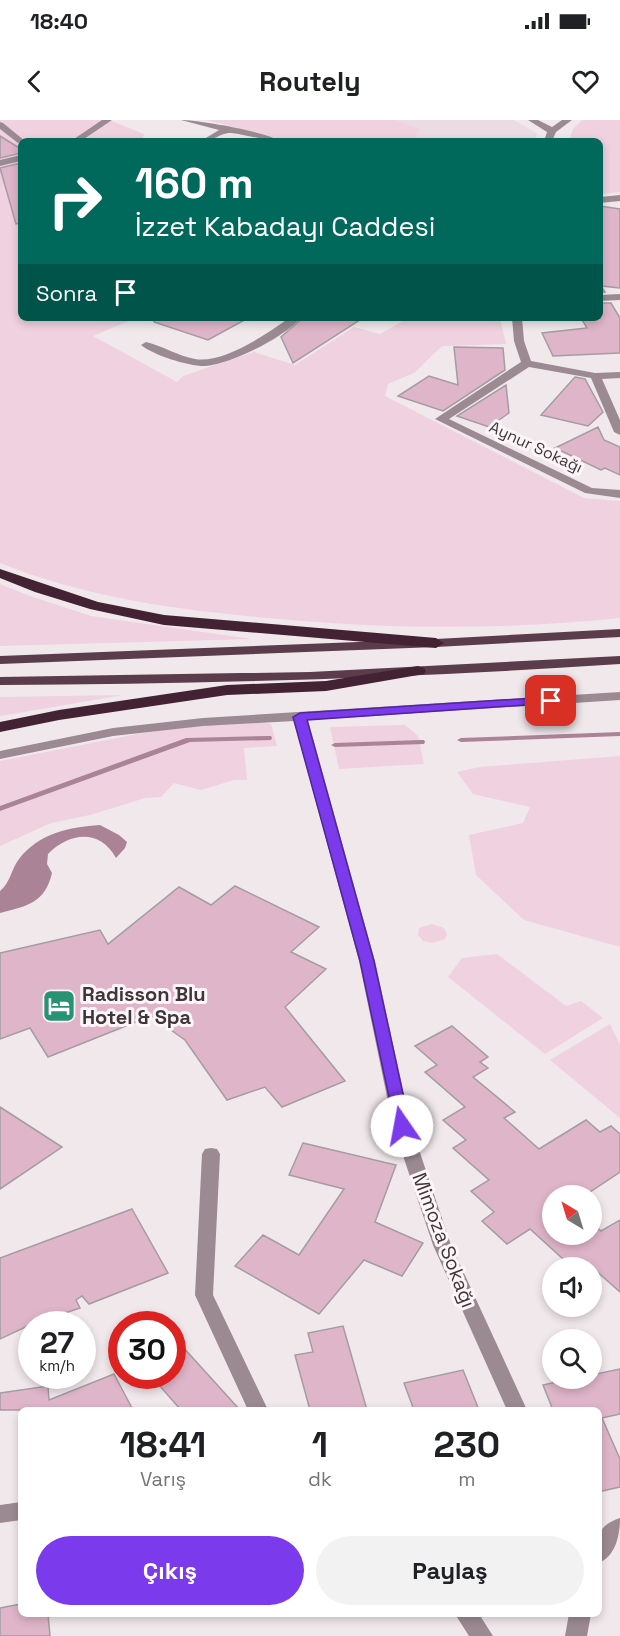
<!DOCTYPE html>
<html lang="tr">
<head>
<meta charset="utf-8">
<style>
	:root { --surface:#fff; --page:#f2f2f2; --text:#202124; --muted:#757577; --accent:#7c3aed }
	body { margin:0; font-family:"Space Grotesk",sans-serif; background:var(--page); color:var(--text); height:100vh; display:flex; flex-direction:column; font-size:22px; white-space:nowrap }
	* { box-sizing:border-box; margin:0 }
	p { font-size:20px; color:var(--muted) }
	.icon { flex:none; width:33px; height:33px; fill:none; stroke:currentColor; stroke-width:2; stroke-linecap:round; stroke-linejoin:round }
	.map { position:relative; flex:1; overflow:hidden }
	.details { position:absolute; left:18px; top:1287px; width:584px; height:210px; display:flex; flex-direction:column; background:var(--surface); border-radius:9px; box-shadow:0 3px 9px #0003 }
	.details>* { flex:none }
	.top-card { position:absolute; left:18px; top:18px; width:585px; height:183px; border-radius:9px; box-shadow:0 3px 9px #0003; background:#00695c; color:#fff; overflow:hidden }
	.needle { width:39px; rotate:322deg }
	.buttons { position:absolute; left:542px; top:1065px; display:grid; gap:12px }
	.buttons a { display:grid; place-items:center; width:60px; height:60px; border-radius:50%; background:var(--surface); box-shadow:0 3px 9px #0003; font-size:30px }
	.speed { position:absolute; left:18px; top:1191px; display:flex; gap:12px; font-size:30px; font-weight:700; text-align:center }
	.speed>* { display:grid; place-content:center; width:78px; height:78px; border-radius:50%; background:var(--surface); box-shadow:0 3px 9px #0003; line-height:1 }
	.speed small { font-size:15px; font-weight:400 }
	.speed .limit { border:9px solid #d22; background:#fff; color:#111 }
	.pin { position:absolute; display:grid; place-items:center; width:51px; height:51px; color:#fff; margin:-26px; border-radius:12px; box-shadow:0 3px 9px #0006 }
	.me { position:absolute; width:66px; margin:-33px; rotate:348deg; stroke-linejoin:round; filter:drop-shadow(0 0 4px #0008) }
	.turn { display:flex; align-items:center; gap:21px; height:126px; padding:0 18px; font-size:27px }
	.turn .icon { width:78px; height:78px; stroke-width:2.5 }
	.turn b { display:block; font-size:42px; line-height:51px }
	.then { display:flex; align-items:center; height:57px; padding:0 18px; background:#0003; gap:12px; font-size:22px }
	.eta { display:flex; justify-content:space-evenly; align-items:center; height:102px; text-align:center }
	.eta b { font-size:36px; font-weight:700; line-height:42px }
	.button { display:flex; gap:12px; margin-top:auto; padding:12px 18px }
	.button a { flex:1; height:69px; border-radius:36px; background:var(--accent); color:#fff; font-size:24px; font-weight:700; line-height:69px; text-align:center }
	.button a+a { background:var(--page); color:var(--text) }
	.status { display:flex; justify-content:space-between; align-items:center; height:42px; padding:0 30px; background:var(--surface); direction:ltr }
	.status svg { height:16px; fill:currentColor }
	header { display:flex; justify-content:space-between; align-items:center; height:78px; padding:0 18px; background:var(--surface); font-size:27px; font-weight:700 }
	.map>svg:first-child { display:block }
	.built { fill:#ebdbe3 }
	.green { fill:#efd1df }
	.water { fill:#ab8397 }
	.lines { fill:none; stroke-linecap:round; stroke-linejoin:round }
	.stream { fill:#ab8397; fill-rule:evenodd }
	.building { fill:#dfb5c9; stroke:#a49ca0; stroke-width:1.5 }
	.minor { fill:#9c8a92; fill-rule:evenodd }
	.major { fill:#5a3c4b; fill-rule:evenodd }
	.highway { fill:#422233; fill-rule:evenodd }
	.route { fill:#7c3aed; stroke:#51269a; stroke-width:1.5 }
	.labels { text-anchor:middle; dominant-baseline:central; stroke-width:6; stroke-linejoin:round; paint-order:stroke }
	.far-street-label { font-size:16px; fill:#3c383a; stroke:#fef5f9 }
	.poi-label { font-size:20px; font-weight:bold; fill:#3c383a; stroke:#fef5f9; text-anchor:start }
	.street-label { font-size:20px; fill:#3c383a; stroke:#fef5f9 }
</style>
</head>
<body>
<div class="status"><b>18:40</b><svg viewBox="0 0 49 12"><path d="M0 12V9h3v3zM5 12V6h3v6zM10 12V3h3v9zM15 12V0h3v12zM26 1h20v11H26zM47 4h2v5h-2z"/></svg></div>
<header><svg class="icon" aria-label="back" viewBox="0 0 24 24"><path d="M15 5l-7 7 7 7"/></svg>Routely<svg class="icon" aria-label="heart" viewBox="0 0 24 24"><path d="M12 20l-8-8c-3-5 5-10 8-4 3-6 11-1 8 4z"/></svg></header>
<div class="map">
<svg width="620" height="1516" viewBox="0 0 620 1516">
	<rect width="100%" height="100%" fill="#f1e8ec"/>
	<path class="built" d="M395,0H513L537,13L536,21H413L419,9Z"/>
	<path class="green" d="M0,0H109L144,14L142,21H21V198H136L93,216L177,262L183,256L254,232L295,245L354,207L380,214L408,198H500L506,224L442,226L414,253L388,264L385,276L584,378L620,381V498C497,511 371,509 248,496C163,488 80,475 0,443Z
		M207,0H395L420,9L413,21H288Z
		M582,0H620V72L600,74V21H562L570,18L573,9Z
		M0,464L30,476L91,496L252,519L0,526Z
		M123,575L1,596H0V577Z
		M234,600L271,604L277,626L244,628L247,660H234L201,670L174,663L161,677L145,678L90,695L51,703L0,726V641L137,614Z
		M405,605L418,616L424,644L339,649L330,607Z
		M620,636V827L524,800L476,755L469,715L523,703L530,687L473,674L457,652L480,647Z
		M432,804L444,808L447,814L445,819L433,823L423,821L418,815L419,808Z
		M497,834L566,886L581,881L603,898L545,934L448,857L462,838Z
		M610,904L620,925V998L550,940Z"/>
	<path class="water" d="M100,705L119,715L127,722L125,728L116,738C100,709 70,712 48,734L47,744L52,753C45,783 27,786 0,793V771C11,762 11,749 19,739C39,713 70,707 100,705Z"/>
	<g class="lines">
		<path class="stream" d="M620,612V616L461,622L457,620L461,618Z
			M268,616H271L272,618L271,620L190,622L0,691V686L186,618Z
			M421,620H424L425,622L424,624L335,627L331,625L335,623Z"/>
	</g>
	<path class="building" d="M0,16L21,29V33L0,38Z
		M21,43V103L16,104L0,48Z
		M600,86L620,89V168L601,166L605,172L600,173Z
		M600,183H611L620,198V233L553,236L542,213L587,208L581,198H600Z
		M154,198H248L208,220L154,202Z
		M303,198H363L293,243L281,217Z
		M454,227L503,228L505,250L443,291L398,276L429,256L458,265Z
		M575,257L585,259L603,292L588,306L541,295Z
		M506,265L509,293L489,307L457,296Z
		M598,307L604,320L620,327V355L605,348L601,350L555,328Z
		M235,766L319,807L291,832L326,849L285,887L345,961L282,987L265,967L227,980L185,920L151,896L48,937L30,908L0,919V833L100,810L108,824L179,767L211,785Z
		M452,906L488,937L480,942L488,948L473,957L515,992L504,998L539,1029L586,1000L600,1012L611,1006L620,1014V1052L584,1076H552V1114H591V1102L601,1111L620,1100V1172L585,1141L573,1148L530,1109L507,1124L482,1101L494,1092L471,1071L489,1060L453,1028L466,1020L443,1000L465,987L425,952L437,945L415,926Z
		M0,987L62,1027L0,1069Z
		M303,1023L396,1045L375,1102L423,1123L402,1156L364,1140L319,1194L235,1146L263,1115L299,1135L344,1069L289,1055Z
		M132,1089L168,1153L89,1184L82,1176L76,1180L80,1188L32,1204L0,1219V1138Z
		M343,1206L367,1290H310L295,1235L313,1232L308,1213Z
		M172,1215L240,1290H181L151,1256H172Z
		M620,1249V1294L602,1298L620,1339V1367L598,1372V1290H553L543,1265L574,1258H591V1255Z
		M463,1250L479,1290H414L404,1263Z
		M114,1254L133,1290H0V1273L48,1266L49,1280Z
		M21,1484V1494H48L50,1516H0V1488Z"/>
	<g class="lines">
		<path class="minor" d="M102,0H112L81,21H71Z
			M181,0C199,0 267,12 280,21C266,21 236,12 228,13C217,15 214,21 201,21L219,10Z
			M528,0H538L552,7L562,0H572L556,12L552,21H544L547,12Z
			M0,2L3,3L25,21L18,23L0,9Z
			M21,35V41L0,46V40Z
			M620,75V81L600,83V77Z
			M620,174V180L600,181V175Z
			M289,198H301C283,218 233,243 206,246C190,247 153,235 141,225L146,222C163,226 178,236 195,239C223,244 267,214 289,198Z
			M512,198H522L524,221L531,241L595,253L620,252V258L602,259L620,300V315L614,312L591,258L529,247L449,299L592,368L620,370V378L585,373L435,299L521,242L514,221Z
			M620,572V580L308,600L375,841L411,1006L451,1125L527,1290H507L433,1125L393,1006L359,841L294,601L203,606L113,616L0,639V631L113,608L203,598Z
			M211,1028L217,1029L220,1034L213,1175L268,1290H248L195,1175L202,1034L205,1029Z
			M21,1382V1400L0,1403V1385Z
			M620,1398C620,1414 616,1437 598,1443C598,1419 594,1407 620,1398Z
			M455,1494H479L493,1516H469Z
			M569,1494H591L587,1516H565Z"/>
		<path class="major" d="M620,509V517L436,527L0,544V536L436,519Z
			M620,536V544C413,558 207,564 0,565V557L310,552Z"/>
		<path class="highway" d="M0,449L98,482L164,495L436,518L444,523L436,528L164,505L90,489L35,472L0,458Z
			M418,546L424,548L426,551L424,554L326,571L227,575L59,600L0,612V602L59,590L227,565L326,561Z"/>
	</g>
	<path class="route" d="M551,577L557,581L555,583L307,600L374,841L410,1006L407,1010H396L360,841L293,597L300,593Z"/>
	<defs>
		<g id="hotel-square" transform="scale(1.725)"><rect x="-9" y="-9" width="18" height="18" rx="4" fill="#289372" stroke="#fef5f9"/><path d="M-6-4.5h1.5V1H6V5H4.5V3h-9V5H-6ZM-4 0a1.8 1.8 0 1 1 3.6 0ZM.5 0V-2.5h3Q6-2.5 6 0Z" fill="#fff"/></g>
	</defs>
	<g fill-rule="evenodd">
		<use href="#hotel-square" x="59" y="886"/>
	</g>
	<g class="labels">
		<g class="far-street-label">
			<text transform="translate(536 327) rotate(25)">Aynur Sokağı</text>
		</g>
		<g class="poi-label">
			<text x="82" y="874">Radisson Blu<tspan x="82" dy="23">Hotel &amp; Spa</tspan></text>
		</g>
		<g class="street-label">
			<text transform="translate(444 1120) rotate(69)">Mimoza Sokağı</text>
		</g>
	</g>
</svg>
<div class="buttons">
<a><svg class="needle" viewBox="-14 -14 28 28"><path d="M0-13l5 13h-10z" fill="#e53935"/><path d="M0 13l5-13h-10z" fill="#757577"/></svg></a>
<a><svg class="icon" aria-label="sound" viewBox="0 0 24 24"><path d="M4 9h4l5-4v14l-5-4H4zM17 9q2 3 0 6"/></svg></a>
<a><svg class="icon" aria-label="search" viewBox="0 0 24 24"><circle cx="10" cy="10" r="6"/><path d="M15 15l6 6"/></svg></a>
</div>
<div class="speed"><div>27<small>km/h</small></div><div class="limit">30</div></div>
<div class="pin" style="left:551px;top:581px;background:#d93025"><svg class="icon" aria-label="arrive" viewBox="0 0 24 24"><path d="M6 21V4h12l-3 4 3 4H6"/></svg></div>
<svg class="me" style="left:402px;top:1006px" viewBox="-20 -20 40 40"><circle r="19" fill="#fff"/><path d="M0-13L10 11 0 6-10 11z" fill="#7c3aed"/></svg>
<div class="top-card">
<div class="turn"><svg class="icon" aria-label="right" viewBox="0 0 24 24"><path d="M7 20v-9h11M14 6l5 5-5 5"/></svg><div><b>160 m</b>İzzet Kabadayı Caddesi</div></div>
<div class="then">Sonra<svg class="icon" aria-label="arrive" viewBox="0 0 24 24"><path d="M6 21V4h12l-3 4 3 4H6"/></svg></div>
</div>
<section class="details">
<div class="eta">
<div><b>18:41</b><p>Varış</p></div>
<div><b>1</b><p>dk</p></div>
<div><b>230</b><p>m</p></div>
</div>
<div class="button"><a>Çıkış</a><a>Paylaş</a></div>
</section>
</div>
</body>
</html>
